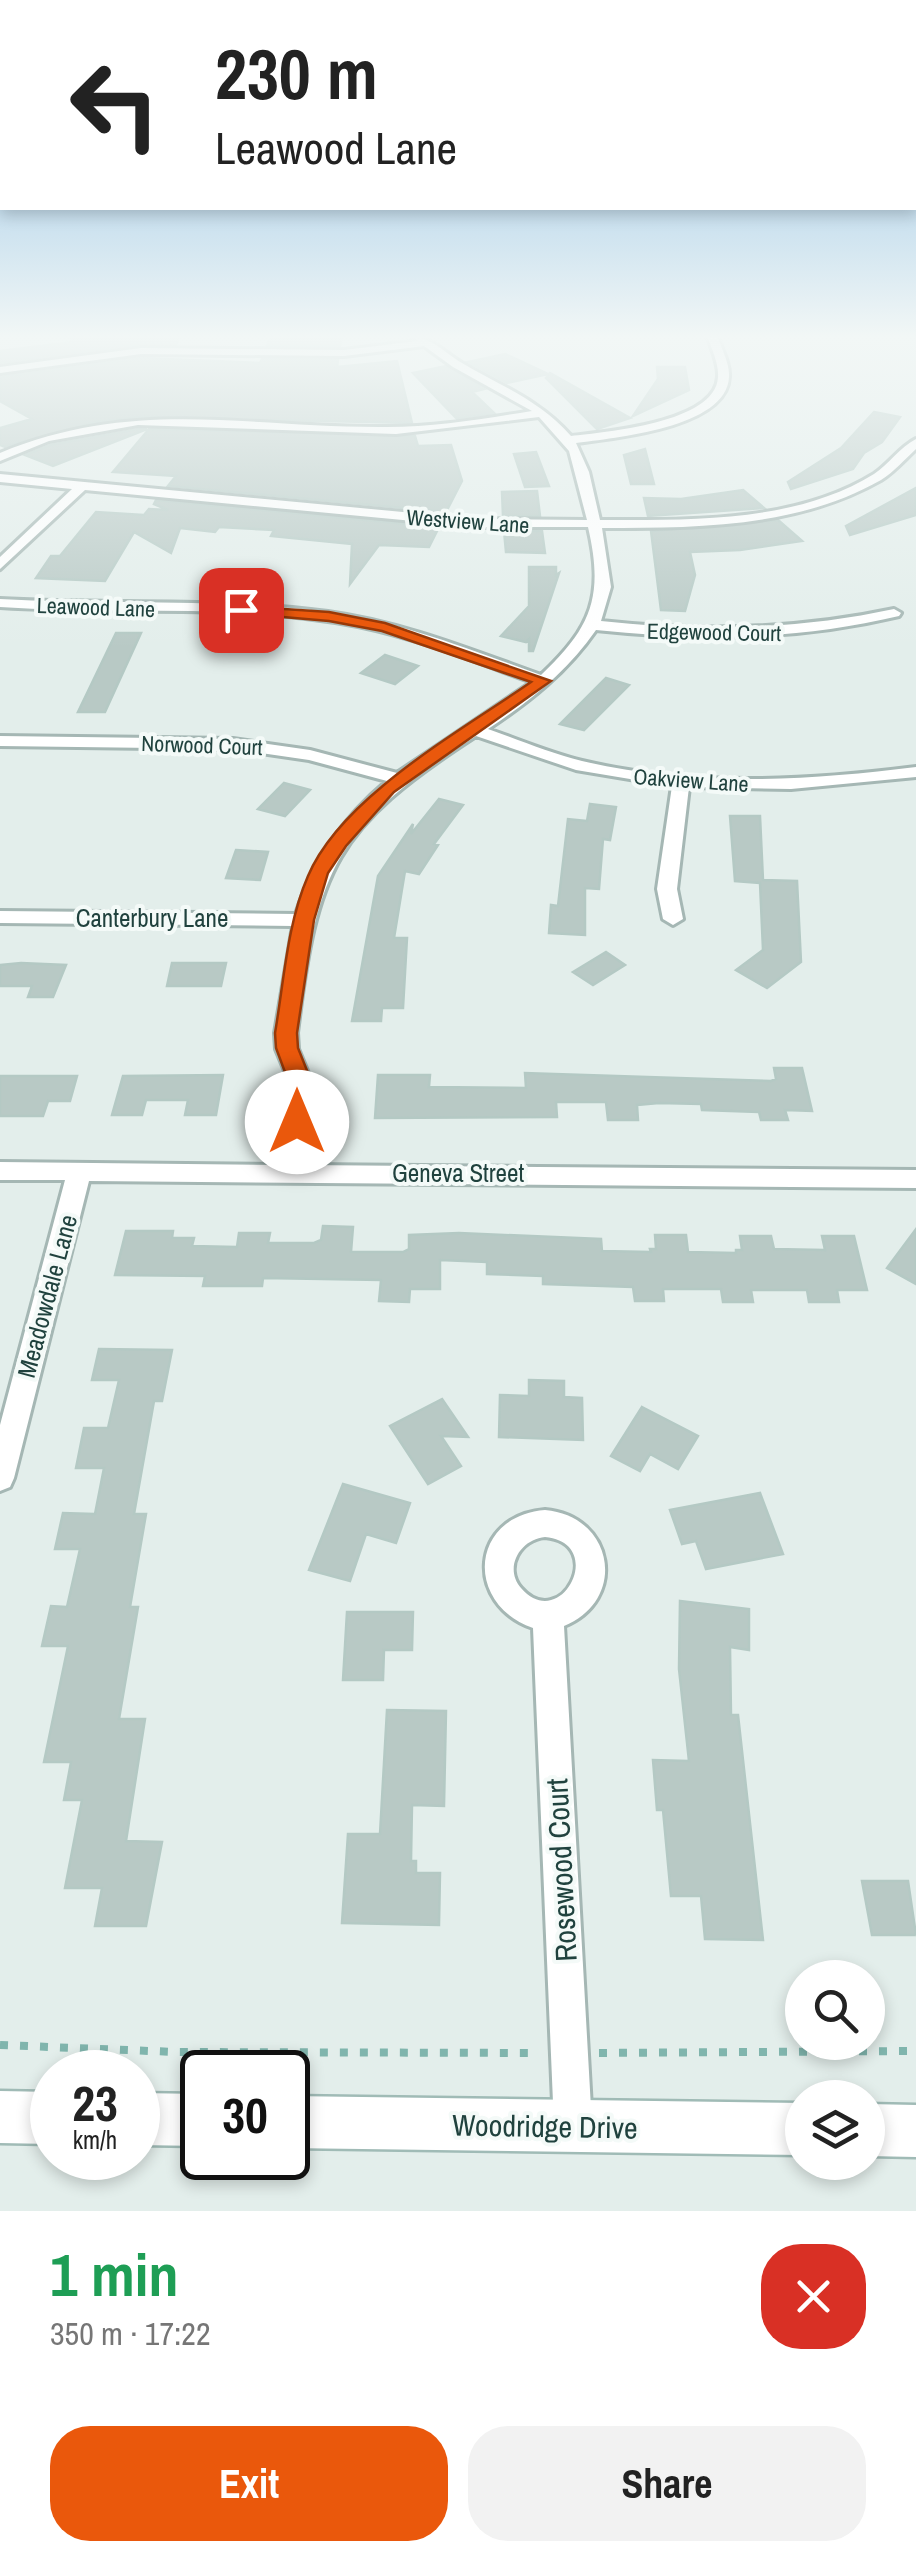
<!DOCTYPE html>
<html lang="en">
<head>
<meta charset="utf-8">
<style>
	:root { --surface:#fff; --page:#f2f2f2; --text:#222; --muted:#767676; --accent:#ea580c }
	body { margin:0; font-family:"Archivo Narrow",sans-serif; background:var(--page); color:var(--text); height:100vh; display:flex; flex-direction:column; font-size:38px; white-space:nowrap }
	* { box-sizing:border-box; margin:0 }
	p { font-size:32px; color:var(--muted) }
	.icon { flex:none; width:55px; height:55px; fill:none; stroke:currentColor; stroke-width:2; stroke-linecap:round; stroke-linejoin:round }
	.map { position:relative; height:2211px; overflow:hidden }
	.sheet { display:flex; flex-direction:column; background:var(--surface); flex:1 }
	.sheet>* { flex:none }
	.top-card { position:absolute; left:0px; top:0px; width:918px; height:210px; box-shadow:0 5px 15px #0003; background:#fff; color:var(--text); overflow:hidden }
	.tools { position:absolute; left:785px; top:1960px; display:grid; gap:20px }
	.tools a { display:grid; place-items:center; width:100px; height:100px; border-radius:50%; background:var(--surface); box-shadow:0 5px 15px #0003; font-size:50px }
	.speed { position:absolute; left:30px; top:2050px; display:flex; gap:20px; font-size:50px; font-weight:700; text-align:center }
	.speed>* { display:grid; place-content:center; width:130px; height:130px; border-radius:50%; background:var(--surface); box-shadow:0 5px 15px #0003; line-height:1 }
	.speed small { font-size:25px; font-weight:400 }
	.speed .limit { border:5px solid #111; border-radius:15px; background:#fff; color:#111 }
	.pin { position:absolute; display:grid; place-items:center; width:85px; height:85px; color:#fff; margin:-42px; border-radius:20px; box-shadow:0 5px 15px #0006 }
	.me { position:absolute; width:110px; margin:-55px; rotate:0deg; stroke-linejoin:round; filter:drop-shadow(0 0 8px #0008) }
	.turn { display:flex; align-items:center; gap:35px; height:210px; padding:0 50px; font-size:45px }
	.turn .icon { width:130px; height:130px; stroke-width:2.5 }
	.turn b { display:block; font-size:70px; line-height:85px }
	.round { display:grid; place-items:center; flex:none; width:105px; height:105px; border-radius:40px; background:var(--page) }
	.headline { display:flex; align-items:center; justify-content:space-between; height:170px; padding:0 50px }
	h1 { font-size:60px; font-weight:800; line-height:75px; color:#1e9e55 }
	.action { display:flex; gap:20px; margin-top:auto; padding:20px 50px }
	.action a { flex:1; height:115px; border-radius:40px; background:var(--accent); color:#fff; font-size:40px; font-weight:800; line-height:115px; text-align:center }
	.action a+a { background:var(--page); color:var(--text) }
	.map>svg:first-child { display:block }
	.building { fill:#b8c9c5; stroke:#b4c9c4; stroke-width:2.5 }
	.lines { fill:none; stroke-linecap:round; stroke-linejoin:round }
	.street-casing { stroke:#a5b7b4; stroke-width:6 }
	.secondary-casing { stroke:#a0bbb6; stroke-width:5 }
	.path { stroke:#80b5ad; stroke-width:8; stroke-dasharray:8 12; stroke-linecap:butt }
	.street { fill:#fff; fill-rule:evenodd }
	.secondary { fill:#fff; fill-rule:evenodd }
	.route { fill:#ea580c; stroke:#983908; stroke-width:2.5 }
	.labels { text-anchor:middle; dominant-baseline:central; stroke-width:8; stroke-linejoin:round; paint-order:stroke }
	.far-street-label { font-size:22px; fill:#20423e; stroke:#f4faf8 }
	.street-label { font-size:25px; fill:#20423e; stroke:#f4faf8 }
	.near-street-label { font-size:30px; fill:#20423e; stroke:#f4faf8 }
</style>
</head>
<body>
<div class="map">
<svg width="916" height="2211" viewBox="0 0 916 2211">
	<rect width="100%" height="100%" fill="#e3eeeb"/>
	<path class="building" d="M71,338H179L176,345L140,344L0,363V351L72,342Z
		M270,338H342L340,346H267Z
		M505,354L518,360L548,374L507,383L468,362Z
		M141,358L260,363L262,359L338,360L337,367L397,361L412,423L143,417L96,422L5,447L0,445V428L32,419L0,401V377Z
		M446,366L484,389L472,392L494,413L457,419L413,373Z
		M657,367H685L689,390L633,416L658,379Z
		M550,373L630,418L597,429L546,378Z
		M874,412L900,417L882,442L864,453L853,469L791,489L788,482L841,448Z
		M138,429H147L53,466L25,455L50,445Z
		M149,429L415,436L418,446L451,445L462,481L446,512L168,486L176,476L113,472Z
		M645,449L654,484H631L624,455Z
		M536,452L549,486L525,487L514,454Z
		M916,488V515L850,535L846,526Z
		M743,490L764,508L648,516L644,498L681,499Z
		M537,491L540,516H503L502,492Z
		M156,500L439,527L429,547L379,545L350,584L352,544L271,536L274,530L219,527L215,532L180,528L171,553L134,532L105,581L36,578L51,556H60L96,512L144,515L149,509L168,510L154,504Z
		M778,520L802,541L740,550L690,552L695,575L685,611L661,610L651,531Z
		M504,531H542L545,553L506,552Z
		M529,567H556V575L559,573L533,651H529V639L526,642L501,636L529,606Z
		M116,633H141L105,712H78Z
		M385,655L418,666L395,684L361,673Z
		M606,678L629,685L584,730L560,724Z
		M284,783L310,790L285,816L258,809Z
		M439,799L463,805L434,844L438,845L419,874L405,871L394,938H407L403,1008H382L381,1021H352L378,876L413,824L411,834Z
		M590,804L616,807L610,840L603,839L599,889L585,888V935L549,933L551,905L558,906L568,819L587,821Z
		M730,816H760L763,880L797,881L801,962L767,988L736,970L763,950L760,883L735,881Z
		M236,850L268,852L260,880L226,878Z
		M606,952L625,965L593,985L573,972Z
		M21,963L66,965L53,997H28L32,986H0V965Z
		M172,963H226L221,986H167Z
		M774,1068H802L812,1111L785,1110L788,1120H761L759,1112L702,1110L701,1104L659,1103L637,1105L638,1120H608L606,1102H556L557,1117L375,1118L378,1075H430L429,1087L526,1088L525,1073L771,1081L776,1079Z
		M223,1075L216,1115H185L188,1100H146L142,1115H112L123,1076Z
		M0,1076H77L70,1101H48L43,1116H0Z
		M323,1226L353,1227L351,1252H403L409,1249V1235L459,1233L601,1239L602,1251L651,1252L650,1249H656L655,1235H686L688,1252L736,1253V1250H742L740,1236H771L774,1249L825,1250L822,1236H854L867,1290H837L839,1302H809L807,1290H751L753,1302H723L721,1289H663L664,1301H635L633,1287L543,1284V1276L487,1274V1262L440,1260V1289H410L409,1302L379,1301L381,1280L263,1278L262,1286H203L205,1276L115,1275L126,1231H173L172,1238H194L192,1246L237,1247L239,1233H270L268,1243H314L321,1240Z
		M916,1229V1284L887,1268Z
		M99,1349L172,1350L162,1401H154L134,1514H146L130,1607H138L119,1719H145L126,1841L162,1842L146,1926H95L102,1888H65L82,1800H64L71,1762H44L68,1646H42L51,1606L67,1607L80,1549H55L63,1513L95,1514L104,1468H76L84,1428H108L119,1380H92Z
		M529,1380L564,1381V1397L582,1398L583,1440L499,1437L500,1395L529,1396Z
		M442,1399L468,1437L441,1436L461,1466L428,1484L390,1426Z
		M642,1407L698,1436L678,1469L650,1454L640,1471L611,1456Z
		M343,1484L410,1503L396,1543L366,1534L350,1581L309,1570Z
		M760,1493L783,1554L706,1569L696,1541L682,1544L670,1510Z
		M680,1601L749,1609V1650L730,1647L731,1715H738L763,1940L705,1939L701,1896H671L663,1810H657L653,1760L689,1761L679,1669Z
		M347,1612H413L412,1650H384L383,1680H343Z
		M387,1710L446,1711L444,1806L412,1805L411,1861H416V1873H440L439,1925L342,1923L348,1834H380Z
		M862,1881H908L916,1935H872Z"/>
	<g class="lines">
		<g class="street-casing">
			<path id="street" d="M415,338C433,338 446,354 462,363C501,386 541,401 571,436C605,432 716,423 718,377C719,364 712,350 708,338H718C722,350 730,364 729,377C727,428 613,438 576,443L589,472L600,520C690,520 795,523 874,474C889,464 900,447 916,439V449C905,459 894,472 881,480C797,528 695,528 602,528L611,587L601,621C700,632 796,630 894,609L901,613L899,616C798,640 699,641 596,630C567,672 530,701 488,729C519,740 550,753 582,761C692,787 805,781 916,767V777L791,789L689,787L677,889L683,919L673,925L663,919L657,889L672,786L576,770L476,736C334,828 317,868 297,1033L298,1049L312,1083L304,1165L916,1170V1188L89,1181L14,1478L10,1487L0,1491V1425L65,1180H0V1162L281,1165L290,1083L276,1049L275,1033L293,926L0,923V911L296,914C313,860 344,817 387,781L309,760L233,749L0,746V736L233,739L310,750L397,773L532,682C474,661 417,638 358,626C240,603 119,615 0,607V599C109,605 220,598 328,612C402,622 471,650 541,675C592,627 604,596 588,527H477L85,490L0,569V557L72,489L0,482V474L477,519L587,520L569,451L539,417L396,434L138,425L49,441L0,461V453C134,398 242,427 379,427C431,428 482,419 532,411L453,367L424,346L344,356L141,354L0,373V367L141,348L344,350L417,341Z
				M545,1510C614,1516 628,1600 564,1626L592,2126L587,2140L573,2145L559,2140L554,2126L533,1628C464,1604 470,1516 545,1510ZM545,1537C608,1543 561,1634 521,1588C503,1567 521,1539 545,1537Z"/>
		</g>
		<g class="secondary-casing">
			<path id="secondary" d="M0,2091L52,2092V2144L0,2143Z
				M138,2093L202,2094V2146L138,2145Z
				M288,2096L802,2103V2155L288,2148Z
				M868,2104L916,2105V2157L868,2156Z"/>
		</g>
		<path class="path" d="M0,2045L176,2052L538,2053
			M599,2053L916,2051"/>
		<use href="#street" class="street"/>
		<use href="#secondary" class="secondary"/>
	</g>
	<linearGradient id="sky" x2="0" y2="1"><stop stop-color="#80b8e2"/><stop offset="0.52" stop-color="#f2f7f6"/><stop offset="1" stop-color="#f2f7f6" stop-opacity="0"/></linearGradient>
	<rect width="916" height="648" fill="url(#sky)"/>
	<path class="route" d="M241,606L329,612L385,623L551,681L394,792L346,846L328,873L314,920L297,1033L298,1048L312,1083L309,1122L297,1131L286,1122L289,1083L276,1048L275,1033C284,981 287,924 308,876C341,797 462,730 531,682L382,631L329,621L236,613V607Z"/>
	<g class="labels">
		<g class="far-street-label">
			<text transform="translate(468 521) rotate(4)">Westview Lane</text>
			<text transform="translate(96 607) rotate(2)">Leawood Lane</text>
			<text transform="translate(714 632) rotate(1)">Edgewood Court</text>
			<text transform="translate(202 745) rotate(2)">Norwood Court</text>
			<text transform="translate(691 780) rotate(4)">Oakview Lane</text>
		</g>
		<g class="street-label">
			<text x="152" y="918">Canterbury Lane</text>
			<text x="458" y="1173">Geneva Street</text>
			<text transform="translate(47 1296) rotate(-75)">Meadowdale Lane</text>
		</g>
		<g class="near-street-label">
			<text transform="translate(561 1870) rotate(-93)">Rosewood Court</text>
			<text transform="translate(545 2126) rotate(1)">Woodridge Drive</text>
		</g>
	</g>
</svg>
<div class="tools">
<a><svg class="icon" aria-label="search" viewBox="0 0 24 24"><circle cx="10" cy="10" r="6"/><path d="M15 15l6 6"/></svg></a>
<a><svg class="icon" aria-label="layers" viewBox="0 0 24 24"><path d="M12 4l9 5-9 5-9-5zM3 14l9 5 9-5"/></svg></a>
</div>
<div class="speed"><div>23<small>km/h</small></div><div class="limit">30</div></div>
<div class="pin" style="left:241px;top:610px;background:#d93025"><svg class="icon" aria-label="arrive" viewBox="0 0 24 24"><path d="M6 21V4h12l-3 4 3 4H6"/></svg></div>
<svg class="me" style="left:297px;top:1122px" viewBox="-20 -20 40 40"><circle r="19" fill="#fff"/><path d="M0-13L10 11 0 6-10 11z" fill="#ea580c"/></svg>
<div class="top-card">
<div class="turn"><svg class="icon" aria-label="left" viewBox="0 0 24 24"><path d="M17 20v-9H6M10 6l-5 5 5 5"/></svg><div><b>230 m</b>Leawood Lane</div></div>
</div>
</div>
<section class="sheet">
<div class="headline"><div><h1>1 min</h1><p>350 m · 17:22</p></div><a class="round" style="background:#d93025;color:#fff"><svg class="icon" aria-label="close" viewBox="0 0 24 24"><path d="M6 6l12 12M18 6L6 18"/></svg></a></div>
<div class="action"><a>Exit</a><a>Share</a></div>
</section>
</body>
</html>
